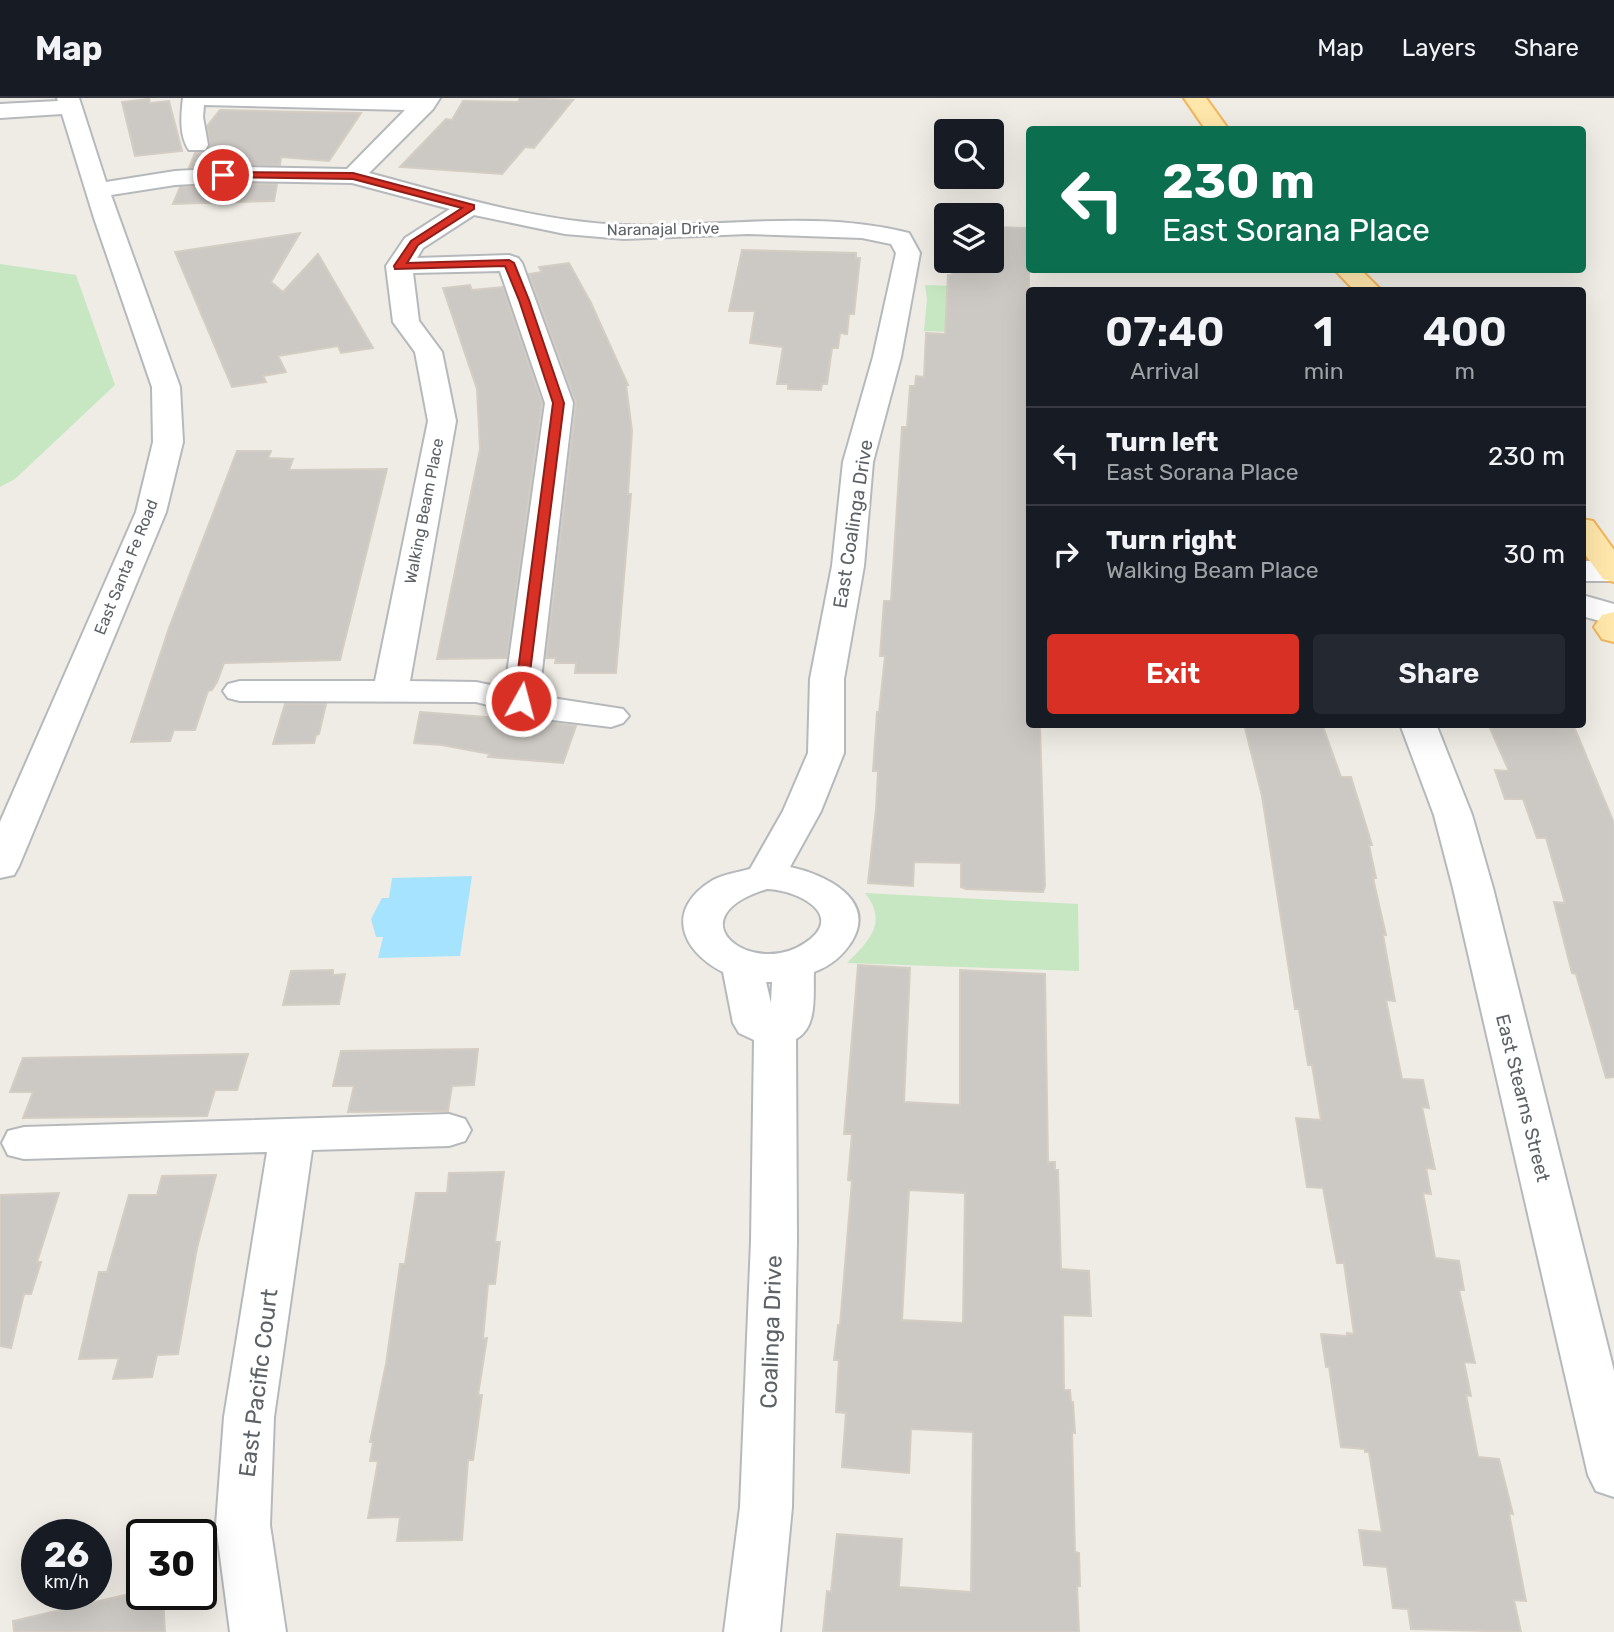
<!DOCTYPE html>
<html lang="en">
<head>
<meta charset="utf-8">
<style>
	:root { --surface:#171b24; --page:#242831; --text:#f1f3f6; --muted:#9ea1a6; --line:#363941; --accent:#d93025 }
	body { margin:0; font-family:Rubik,sans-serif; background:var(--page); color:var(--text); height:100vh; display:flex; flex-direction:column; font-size:26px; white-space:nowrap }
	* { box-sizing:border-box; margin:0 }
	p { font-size:23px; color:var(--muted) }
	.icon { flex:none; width:38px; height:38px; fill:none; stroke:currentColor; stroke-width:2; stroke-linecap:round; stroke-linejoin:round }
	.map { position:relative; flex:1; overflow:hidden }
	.drawer { position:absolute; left:1026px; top:189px; width:560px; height:441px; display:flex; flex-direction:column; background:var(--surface); border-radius:7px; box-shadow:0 7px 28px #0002 }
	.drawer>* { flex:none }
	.hud { position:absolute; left:1026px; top:28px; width:560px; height:147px; border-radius:7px; box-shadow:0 7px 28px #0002; background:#0b6e4f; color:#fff; overflow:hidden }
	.tools { position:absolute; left:934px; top:21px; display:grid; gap:14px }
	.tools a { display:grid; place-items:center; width:70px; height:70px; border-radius:7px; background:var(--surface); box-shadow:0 7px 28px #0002; font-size:35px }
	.speed { position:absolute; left:21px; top:1421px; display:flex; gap:14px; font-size:35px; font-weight:700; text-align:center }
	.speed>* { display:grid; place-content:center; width:91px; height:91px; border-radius:50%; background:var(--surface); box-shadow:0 7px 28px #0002; line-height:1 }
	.speed small { font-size:18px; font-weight:400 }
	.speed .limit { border:4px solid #111; border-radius:10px; background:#fff; color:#111 }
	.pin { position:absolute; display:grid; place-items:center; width:60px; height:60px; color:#fff; margin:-30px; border:4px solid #fff; border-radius:50%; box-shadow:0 2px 7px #0007 }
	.me { position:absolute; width:77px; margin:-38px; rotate:7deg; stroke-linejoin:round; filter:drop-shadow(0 0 5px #0008) }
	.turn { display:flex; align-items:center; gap:24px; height:147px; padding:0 21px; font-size:32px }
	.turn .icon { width:91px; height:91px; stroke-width:2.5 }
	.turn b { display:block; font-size:49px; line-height:60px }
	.eta { display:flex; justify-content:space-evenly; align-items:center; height:119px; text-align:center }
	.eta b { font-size:42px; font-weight:600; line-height:49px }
	.action { display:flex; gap:14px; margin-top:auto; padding:14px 21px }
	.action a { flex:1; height:80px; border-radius:7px; background:var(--accent); color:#fff; font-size:28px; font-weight:600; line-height:80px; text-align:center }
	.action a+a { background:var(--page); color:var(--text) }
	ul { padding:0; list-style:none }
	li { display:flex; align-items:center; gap:21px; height:98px; padding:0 21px; border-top:2px solid var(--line) }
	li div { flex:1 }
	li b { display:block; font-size:26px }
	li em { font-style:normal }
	header { display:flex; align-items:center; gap:42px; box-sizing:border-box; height:98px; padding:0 35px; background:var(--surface); border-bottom:2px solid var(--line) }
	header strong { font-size:33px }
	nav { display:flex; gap:38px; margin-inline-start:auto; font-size:24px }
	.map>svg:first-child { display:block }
	.green { fill:#c6e7c2 }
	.water { fill:#a6e3ff }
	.building { fill:#ccc9c4; stroke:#d4cdc4; stroke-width:2; fill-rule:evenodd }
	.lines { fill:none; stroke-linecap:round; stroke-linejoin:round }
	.minor-casing { stroke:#b6b9bc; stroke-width:4 }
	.major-casing { stroke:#f1b55c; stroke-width:4 }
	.minor { fill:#fff; fill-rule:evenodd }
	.major { fill:#ffe7ab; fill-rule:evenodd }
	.route { fill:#d93025; stroke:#8d1f18; stroke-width:2 }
	.labels { text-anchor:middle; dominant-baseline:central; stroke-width:6; stroke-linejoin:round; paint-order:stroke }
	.far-street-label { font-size:16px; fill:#5d6266; stroke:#fff }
	.street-label { font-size:19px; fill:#5d6266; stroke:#fff }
	.near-street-label { font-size:23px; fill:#5d6266; stroke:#fff }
</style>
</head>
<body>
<header>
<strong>Map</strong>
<nav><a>Map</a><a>Layers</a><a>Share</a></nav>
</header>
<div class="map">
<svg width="1614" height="1534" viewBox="0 0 1614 1534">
	<rect width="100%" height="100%" fill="#efece5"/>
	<path class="green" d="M0,166L76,177L115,287L15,381L0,389Z
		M925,187L1075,192H1029V237L924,233L927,201Z
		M865,795L1078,806L1079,873L847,865C868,844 889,825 865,795Z"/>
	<path class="water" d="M472,778L460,858L378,860L383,839H376L371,821L382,800H389L392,780Z"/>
	<path class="building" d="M520,0L573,2L534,50L525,49L502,76L400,69L446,21L452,22L463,3L518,4Z
		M149,1L150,5L169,3L182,53L135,58L122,4Z
		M220,12L304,14L361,15L329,63L281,59L280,67L189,70L195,55H205L210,48L207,28Z
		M247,86H277L274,103L173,106L180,89Z
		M992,129L1029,130V628L1040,629L1045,788L1043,794L966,791L961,789V765L914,764L913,788L868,785L876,711L878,673H873L877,614H879L885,558H880L884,503H891L902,329H907L910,288H915L916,278L924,279L926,235L945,236L948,177H952L953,164L992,165Z
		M300,135L271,184L283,194L318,156L373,250L341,255L338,248L278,258L286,274L263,278L266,284L232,289L175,154Z
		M742,152L856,155V160H860L854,216H849L847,236L840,235L838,250H832L827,286H822L821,292L788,291V286H777L783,249L750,245L755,213H729Z
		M569,165L591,205L628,287H626L632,333L628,396H631L616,575H575L576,565H555L556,560H546L576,305L529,176L542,174L539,169Z
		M470,187L472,192L503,189L542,305L507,560L437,561L480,351L477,291L443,190Z
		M237,353H271L268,360L293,361L289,372L387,371L340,562L224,565L217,584L212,592L208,593L195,632H174L170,643L131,644L169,530Z
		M285,606H326L319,636L316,637L314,645L273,646Z
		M420,614L542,623L576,628L563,665L488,659L490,656L442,647L414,645Z
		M1244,626H1322L1341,679H1351L1372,747H1369L1376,780H1373L1386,837H1383L1395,903L1386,902L1402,981L1423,982L1429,1010L1422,1009L1435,1071L1426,1070L1431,1096L1423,1095L1435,1160L1459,1163L1464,1192H1459L1475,1265L1464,1264L1471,1298L1466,1297L1478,1359L1499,1361L1513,1416L1509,1415L1526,1503L1514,1502L1521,1534L1411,1531L1408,1511L1393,1510L1387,1469L1364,1467L1359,1432L1382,1434L1369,1354H1365V1351L1341,1349L1329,1269H1326L1321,1236L1347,1238V1235L1354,1236L1344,1165H1337L1323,1090L1307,1089L1296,1020L1321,1022L1312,967H1308L1299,911H1295L1262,698Z
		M1488,626H1573L1614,725V979L1606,980L1576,876L1572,875L1554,804L1565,805L1546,740H1537L1523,701H1505L1495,672L1509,673Z
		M858,867L910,870L904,1004L960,1007V872L1045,876L1048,1064H1055V1072H1058L1061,1171L1089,1173L1091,1218L1063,1217L1064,1292H1070L1071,1304H1073L1075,1335L1072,1334L1075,1454L1079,1455L1080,1488H1077L1079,1534H823L827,1493L831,1494L837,1436L902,1441L899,1489L971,1494L973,1334L911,1331L909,1375L842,1369L846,1315L836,1314L839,1262H834L838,1227H840L852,1083L848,1082L852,1036H844ZM909,1092L965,1095L963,1225L902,1222Z
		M333,872V877L345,876L339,906L283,907L291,873Z
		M478,951L474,987L452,988L448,1013L348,1014L354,988H333L341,953Z
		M248,956L237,992H215L207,1018L23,1020L33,994H10L23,960Z
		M504,1074L495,1144H500L495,1186H488L483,1241L487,1240L478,1297H482L473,1362H468L462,1442L397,1443L400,1419L368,1420L378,1363H370L373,1344H370L386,1266L400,1166H405L416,1095H447L449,1075Z
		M216,1077L197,1150L178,1256L157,1257L152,1279L113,1281L119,1260L79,1261L99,1174H107L129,1097H157L162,1078Z
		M59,1095L37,1164H41L31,1196H24L11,1250L0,1248V1097Z
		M142,1493V1496H163L165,1534H14L13,1523Z"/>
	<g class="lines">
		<g class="minor-casing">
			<path id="minor" d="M57,0H79L106,84L175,73L247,69L347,71L405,12L204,7L203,19L208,47L205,52H189C179,38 181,16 183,0H440L433,11L369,75C452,97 537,124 623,127C718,130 815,111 909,135L920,155L901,259L873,364L864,468L844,581V655L821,713L790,769C824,776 877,801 852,843C842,859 830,868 814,874C813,897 818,929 796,941L797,1143L792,1409L780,1534H724L740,1409L751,1143L754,942L739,935L733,925L723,874C680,852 665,811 713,782C724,776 739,774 750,771L783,713L808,655L810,581L832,468L843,364L873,259L896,155L891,146L862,140L748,136L624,141L565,136L474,117L423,150L417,160L509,157L518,160L522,165L573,305L539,598L623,611L629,618L623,625L611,629L544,621L476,604L240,603L228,600L223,593L228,586L240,583H375L428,323L415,254L393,224L386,168L405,140L450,111L352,85L247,83L175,87L111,97L180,289L183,344L166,414L19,768L14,777L0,780V724L136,414L153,344L152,289L94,120L62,16L0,20V6L58,3ZM500,173L545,305L505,590L476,584L410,583L456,323L442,254L419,223L413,175ZM767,791C798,792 847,817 805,845C752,881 672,820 767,791ZM766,884H772L771,905Z
				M1582,463H1614V483H1582Z
				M1582,497L1614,506V527L1582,518Z
				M1400,626H1436L1472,717L1493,790L1614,1273V1399L1596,1393L1588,1377L1453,790L1434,717Z
				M449,1016L465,1021L471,1032L465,1043L449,1048L312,1052L274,1319L270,1427L286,1534H230L216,1427L224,1319L267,1054L24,1061L8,1057L2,1045L8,1033L24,1029Z"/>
		</g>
		<g class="major-casing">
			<path id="major" d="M1184,0H1206L1229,32H1206Z
				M1335,172H1361L1381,192H1354Z
				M1582,421L1593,423L1614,452V484L1603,481L1582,452Z
				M1614,514V544L1602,541L1594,529L1602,517Z"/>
		</g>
		<use href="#minor" class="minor"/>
		<use href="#major" class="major"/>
	</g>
	<path class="route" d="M223,74L353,75L474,107V111L418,147L407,165L509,162L514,165L529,202L564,305L526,606H516L514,603L553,305L519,202L505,168L395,171L394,168L411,143L462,110L353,81L219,79V75Z"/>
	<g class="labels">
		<g class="far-street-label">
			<text transform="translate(663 131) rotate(-1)">Naranajal Drive</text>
			<text transform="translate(424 413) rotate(-79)">Walking Beam Place</text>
			<text transform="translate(126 469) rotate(-68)">East Santa Fe Road</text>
		</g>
		<g class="street-label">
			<text transform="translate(853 426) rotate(-81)">East Coalinga Drive</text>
			<text transform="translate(1523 1000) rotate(76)">East Stearns Street</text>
		</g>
		<g class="near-street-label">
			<text transform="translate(771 1234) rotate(-88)">Coalinga Drive</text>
			<text transform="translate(258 1285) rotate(-83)">East Pacific Court</text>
		</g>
	</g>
</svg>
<div class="tools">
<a><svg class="icon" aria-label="search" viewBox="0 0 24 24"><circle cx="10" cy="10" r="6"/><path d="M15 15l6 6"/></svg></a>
<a><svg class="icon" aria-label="layers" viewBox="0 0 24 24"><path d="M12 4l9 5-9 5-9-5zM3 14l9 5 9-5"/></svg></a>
</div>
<div class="speed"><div>26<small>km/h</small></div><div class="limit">30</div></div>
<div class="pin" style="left:223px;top:77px;background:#d93025"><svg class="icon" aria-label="arrive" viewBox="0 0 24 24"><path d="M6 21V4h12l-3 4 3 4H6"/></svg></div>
<svg class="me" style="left:521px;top:603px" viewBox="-20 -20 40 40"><circle r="17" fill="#d93025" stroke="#fff" stroke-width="3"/><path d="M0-11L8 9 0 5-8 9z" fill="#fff"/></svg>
<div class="hud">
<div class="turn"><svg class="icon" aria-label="left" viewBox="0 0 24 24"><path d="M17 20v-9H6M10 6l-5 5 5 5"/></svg><div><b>230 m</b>East Sorana Place</div></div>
</div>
<section class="drawer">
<div class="eta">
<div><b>07:40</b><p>Arrival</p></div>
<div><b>1</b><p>min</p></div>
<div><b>400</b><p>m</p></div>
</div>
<ul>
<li><svg class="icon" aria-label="left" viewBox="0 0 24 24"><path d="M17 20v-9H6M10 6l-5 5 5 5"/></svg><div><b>Turn left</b><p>East Sorana Place</p></div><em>230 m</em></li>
<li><svg class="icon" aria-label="right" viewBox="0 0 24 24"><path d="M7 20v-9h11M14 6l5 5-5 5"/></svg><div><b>Turn right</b><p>Walking Beam Place</p></div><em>30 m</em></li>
</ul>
<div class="action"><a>Exit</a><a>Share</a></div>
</section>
</div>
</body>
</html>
